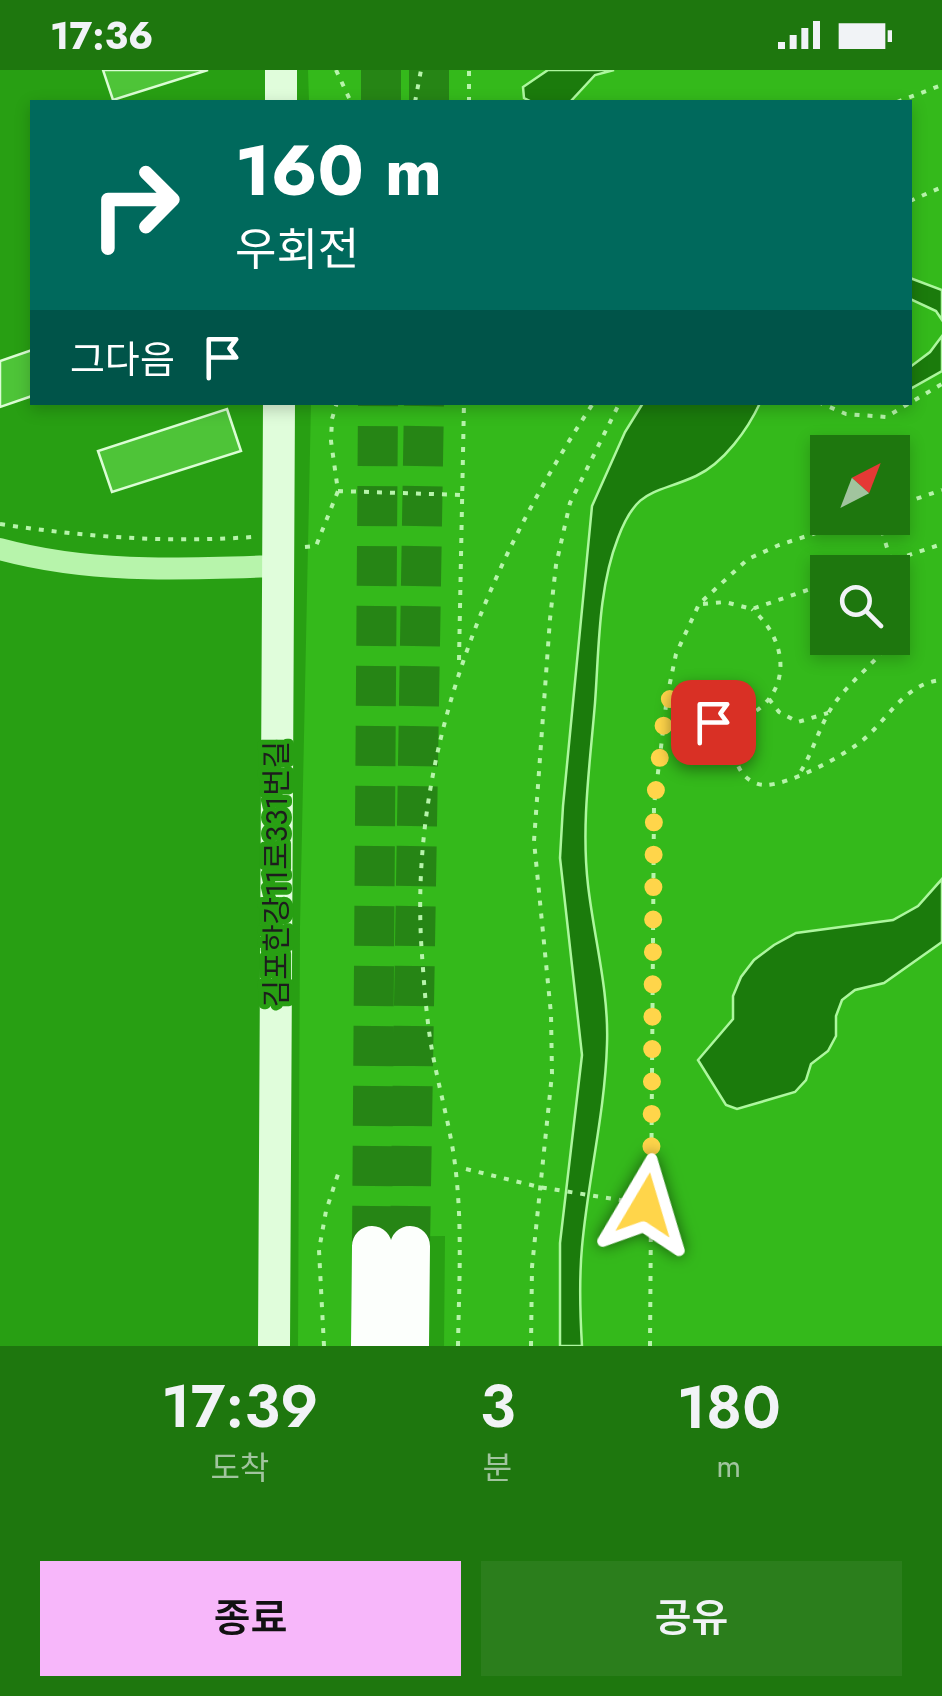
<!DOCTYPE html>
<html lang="ko">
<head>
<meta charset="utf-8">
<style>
	:root { --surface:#1e770e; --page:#2b7e1c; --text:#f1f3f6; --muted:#a1c49e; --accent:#f7b7fa }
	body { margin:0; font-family:Jost,"Noto Sans KR",sans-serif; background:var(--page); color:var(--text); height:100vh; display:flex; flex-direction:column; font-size:38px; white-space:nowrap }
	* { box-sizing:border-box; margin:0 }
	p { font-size:32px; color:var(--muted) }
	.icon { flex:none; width:55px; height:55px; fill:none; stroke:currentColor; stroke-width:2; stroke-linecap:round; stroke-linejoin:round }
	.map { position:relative; height:1276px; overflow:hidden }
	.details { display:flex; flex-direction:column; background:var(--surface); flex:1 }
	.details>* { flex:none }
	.hud { position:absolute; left:30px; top:30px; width:882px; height:305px; border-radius:0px; box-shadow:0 5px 15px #0003; background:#00695c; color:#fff; overflow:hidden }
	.needle { width:65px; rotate:42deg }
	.fabs { position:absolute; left:810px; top:365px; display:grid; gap:20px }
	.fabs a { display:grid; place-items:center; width:100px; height:100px; border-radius:0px; background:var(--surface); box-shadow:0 5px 15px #0003; font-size:50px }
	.pin { position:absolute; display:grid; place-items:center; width:85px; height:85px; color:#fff; margin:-42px; border-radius:20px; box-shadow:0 5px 15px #0006 }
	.me { position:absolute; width:110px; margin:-55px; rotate:7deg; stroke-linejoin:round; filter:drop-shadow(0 0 8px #0008) }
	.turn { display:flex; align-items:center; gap:35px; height:210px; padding:0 40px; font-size:45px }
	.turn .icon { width:130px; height:130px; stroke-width:2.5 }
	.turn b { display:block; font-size:70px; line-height:85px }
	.then { display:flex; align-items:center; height:95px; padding:0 40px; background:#0003; gap:20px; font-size:38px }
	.eta { display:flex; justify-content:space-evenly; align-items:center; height:170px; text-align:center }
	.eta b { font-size:60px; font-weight:600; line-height:70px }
	.primary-button { display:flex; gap:20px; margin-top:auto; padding:20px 40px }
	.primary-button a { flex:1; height:115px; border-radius:0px; background:var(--accent); color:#111; font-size:40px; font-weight:600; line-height:115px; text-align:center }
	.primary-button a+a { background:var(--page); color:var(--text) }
	.status { display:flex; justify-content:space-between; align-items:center; height:70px; padding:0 50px; background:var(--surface); direction:ltr }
	.status svg { height:28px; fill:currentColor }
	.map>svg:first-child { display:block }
	.green { fill:#34b91b; fill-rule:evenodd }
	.water { fill:#1b7b0c; stroke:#adf79e; stroke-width:2.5 }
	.building { fill:#4ec438; stroke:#dbfdd4; stroke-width:2.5 }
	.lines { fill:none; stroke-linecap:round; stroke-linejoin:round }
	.trunk-tunnel { stroke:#268515; stroke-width:40; stroke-dasharray:40 20; stroke-linecap:butt }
	.path { stroke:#b7f4ab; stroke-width:4; stroke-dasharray:5 8; stroke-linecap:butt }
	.minor { stroke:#b7f4ab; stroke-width:22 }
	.secondary { stroke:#e0fddb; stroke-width:32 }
	.trunk { stroke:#fcfffc; stroke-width:40 }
	.route { stroke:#ffd54a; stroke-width:18; stroke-dasharray:0 32.4 }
	.labels { text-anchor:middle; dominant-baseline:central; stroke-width:10; stroke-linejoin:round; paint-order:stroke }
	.street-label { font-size:30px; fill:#1d1d1d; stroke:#289f13 }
</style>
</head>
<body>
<div class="status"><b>17:36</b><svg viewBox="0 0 49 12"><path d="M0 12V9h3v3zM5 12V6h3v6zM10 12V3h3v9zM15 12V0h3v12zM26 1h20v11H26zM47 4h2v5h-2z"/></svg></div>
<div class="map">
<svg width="942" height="1276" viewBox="0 0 942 1276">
	<rect width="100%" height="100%" fill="#289f13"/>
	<path class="green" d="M308,0H942V1276H444L445,1166L352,1167L351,1276H298L300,857L311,333L910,332V32H309ZM828,382H892V448H828ZM828,502H892V568H828Z"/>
	<path class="water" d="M548,0H614L595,5L570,32H532L524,28L523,17Z
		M910,208L942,220V250L936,241L910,229Z
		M942,266V301L910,319V297L930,282Z
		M643,333H760C748,359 724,393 696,406C654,425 637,417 618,468C598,519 599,580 595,633C590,694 581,755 588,815C594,868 609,921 607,974C605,1043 588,1109 582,1177C579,1210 580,1243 582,1276H560V1173L582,985L560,788L563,736L592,436L625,362Z
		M942,809V872L884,913L855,920L842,930L836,946V966L828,981L811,994L806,1010L795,1022L737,1039L726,1035L698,990L733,949V926L741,907L754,890L774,875L796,863L893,850L918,836Z"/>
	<path class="building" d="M103,0H208L113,30Z
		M32,280V326L0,337V291Z
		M227,339L241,381L112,422L98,381Z"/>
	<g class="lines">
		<path class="trunk-tunnel" d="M381,32V0
			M429,32V0
			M372,1176L378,332
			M410,1176L424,332"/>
		<path class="path" d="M336,0L351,32
			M415,32L421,0
			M469,32V0
			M897,32L942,15
			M910,131L942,117
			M818,332L846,344L886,347L942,314
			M895,332L896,334
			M338,421L463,425
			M892,437L942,420
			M878,448L891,491
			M0,454C85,467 166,473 252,467
			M305,477L316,476L338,421L331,371L332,349L337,332
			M858,502L942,474
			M703,534L725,532L752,539L828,513
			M459,590L464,332
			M667,627L700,651L731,652C733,669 732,692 744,705C748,710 757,715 764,715C788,716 845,685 863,670C890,647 905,613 942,610
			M769,629L779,642L798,652L828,643
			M733,652C791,634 794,576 752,539
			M801,701C815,678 821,650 837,630C860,600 892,582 905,544
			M466,1099L539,1117L651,1135
			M324,1276L319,1180L326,1141L339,1101
			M458,1276C459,1213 463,1150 454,1087C448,1047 436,1008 430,968C426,941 424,913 422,885C407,687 486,495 594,332
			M531,1276L532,1197L552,1004L551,944L534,771L550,549L556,495L570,433L620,332
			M650,1276L654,736L667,627L676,584L699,534L748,489L779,475L862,448"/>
		<path class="minor" d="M0,479C92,504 184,499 278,496"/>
		<path class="secondary" d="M281,32V0
			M274,1276L279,332"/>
		<path class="trunk" d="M371,1276L372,1176
			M409,1276L410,1176"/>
	</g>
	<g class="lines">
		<path class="route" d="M646,1135L651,1136L654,736L667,627L700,651L713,652"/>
	</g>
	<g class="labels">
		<g class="street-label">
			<text transform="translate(276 804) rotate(-90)">김포한강11로331번길</text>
		</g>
	</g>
</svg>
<div class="fabs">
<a><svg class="needle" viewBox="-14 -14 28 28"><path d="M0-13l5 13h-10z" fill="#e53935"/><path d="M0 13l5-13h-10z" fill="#a1c49e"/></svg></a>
<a><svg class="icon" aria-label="search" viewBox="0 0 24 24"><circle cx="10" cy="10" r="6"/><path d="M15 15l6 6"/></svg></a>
</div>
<div class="pin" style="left:713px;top:652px;background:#d93025"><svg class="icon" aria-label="arrive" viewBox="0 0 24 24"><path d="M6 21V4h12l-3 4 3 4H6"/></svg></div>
<svg class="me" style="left:646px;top:1135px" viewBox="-20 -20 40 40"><path d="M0-17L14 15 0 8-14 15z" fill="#ffd54a" stroke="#fff" stroke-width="4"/></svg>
<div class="hud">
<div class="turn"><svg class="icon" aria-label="right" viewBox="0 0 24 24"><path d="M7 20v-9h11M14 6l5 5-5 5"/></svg><div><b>160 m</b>우회전</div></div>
<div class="then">그다음<svg class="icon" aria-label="arrive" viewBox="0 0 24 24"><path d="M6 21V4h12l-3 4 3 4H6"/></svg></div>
</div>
</div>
<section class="details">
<div class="eta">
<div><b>17:39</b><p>도착</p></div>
<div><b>3</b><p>분</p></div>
<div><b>180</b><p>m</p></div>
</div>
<div class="primary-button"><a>종료</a><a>공유</a></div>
</section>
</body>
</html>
